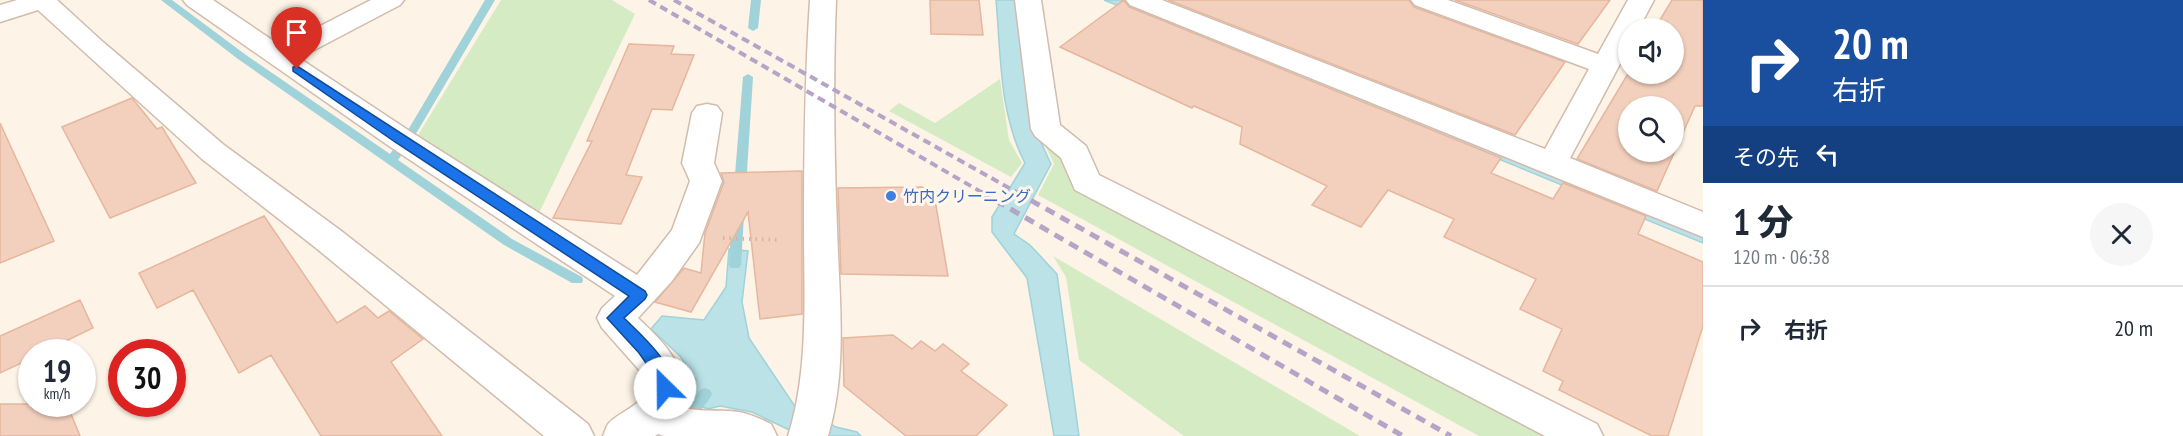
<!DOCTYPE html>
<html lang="ja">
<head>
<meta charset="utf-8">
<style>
	:root { --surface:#fff; --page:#f6f6f7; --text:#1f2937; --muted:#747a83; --line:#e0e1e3 }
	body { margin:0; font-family:"PT Sans Narrow","Noto Sans JP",sans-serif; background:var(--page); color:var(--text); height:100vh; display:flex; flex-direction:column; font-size:22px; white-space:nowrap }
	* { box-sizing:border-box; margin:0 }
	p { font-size:20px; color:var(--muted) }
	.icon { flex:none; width:33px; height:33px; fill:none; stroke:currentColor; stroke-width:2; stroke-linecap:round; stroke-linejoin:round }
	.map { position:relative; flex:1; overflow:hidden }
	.panel { display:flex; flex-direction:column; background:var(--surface); width:480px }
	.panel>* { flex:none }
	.banner { background:#1a4fa0; color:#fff; overflow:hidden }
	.fabs { position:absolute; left:1618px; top:18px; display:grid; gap:12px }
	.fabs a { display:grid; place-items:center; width:66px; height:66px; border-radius:50%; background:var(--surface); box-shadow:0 2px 4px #0004; font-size:30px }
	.speed { position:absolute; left:18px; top:339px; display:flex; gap:12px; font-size:30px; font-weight:700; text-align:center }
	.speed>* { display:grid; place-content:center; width:78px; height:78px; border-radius:50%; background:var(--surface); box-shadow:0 2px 4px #0004; line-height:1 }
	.speed small { font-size:15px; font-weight:400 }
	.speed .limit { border:9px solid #d22; background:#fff; color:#111 }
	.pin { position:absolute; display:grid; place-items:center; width:51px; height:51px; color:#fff; margin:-62px -26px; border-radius:50% 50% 50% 0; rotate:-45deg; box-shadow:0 0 6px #0007 }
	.pin .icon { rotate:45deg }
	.me { position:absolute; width:66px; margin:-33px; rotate:337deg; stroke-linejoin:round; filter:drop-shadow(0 0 4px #0008) }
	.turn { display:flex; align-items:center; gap:21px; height:126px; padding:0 30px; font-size:27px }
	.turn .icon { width:78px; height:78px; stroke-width:2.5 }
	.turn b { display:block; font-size:42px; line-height:51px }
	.then { display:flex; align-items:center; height:57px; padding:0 30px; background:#0003; gap:12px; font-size:22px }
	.round { display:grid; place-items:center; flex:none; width:63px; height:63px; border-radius:32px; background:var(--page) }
	.headline { display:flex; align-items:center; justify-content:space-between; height:102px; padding:0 30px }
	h1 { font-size:36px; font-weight:800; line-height:45px }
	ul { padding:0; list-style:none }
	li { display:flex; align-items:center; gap:18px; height:84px; padding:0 30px; border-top:2px solid var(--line) }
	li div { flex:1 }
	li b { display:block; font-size:22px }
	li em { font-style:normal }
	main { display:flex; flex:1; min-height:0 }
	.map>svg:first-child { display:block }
	.green { fill:#d5ebc4 }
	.water { fill:#bae2e7; stroke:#a0d2d9; stroke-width:1.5 }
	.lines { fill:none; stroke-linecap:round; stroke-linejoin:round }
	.stream { fill:#a0d2d9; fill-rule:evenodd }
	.building { fill:#f3d0bd; stroke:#e6b69d; stroke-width:1.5; fill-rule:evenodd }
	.street-casing { stroke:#d1bcae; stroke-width:3 }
	.path { stroke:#d8b3a0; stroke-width:4; stroke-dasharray:1.5 5; stroke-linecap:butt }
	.street { fill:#fff; fill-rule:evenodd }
	.rail-far1 { stroke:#b5a4c7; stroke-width:4; stroke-dasharray:8 5; stroke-linecap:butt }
	.rail { stroke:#b5a4c7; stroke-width:5; stroke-dasharray:10 7; stroke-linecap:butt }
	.route { fill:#1a73e8; stroke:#114b97; stroke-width:1.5 }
	.shop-dot { fill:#3f7fe0; stroke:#fff7ed; stroke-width:2 }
	.labels { text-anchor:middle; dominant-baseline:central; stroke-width:6; stroke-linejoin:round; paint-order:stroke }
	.shop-label { font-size:16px; fill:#366cbe; stroke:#fff7ed; text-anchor:start }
</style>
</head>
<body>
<main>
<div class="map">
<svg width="1703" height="436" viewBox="0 0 1703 436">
	<rect width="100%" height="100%" fill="#fdf3e6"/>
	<path class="green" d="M501,0H612L635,14L538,215L418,135Z
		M1000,79L1009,140L1022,163L1011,177L889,111L899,103L935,123Z
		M1039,133L1057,149L1075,190L1228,272L1547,436H1479L1038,195L1054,164Z
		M1053,256L1360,436H1184L1079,360L1066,277Z"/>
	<path class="water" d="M996,0H1018L1033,125L1051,164L1014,234L1030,245L1057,274L1079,436H1054L1027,278L992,232V217L1025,163C999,114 1001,55 996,0Z
		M1104,0H1128L1703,232V243L1277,68Z
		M729,249L748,251L742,302L749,338L794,405L836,427L857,432L861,436H802L752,412L720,406L708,409L687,401L696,380L680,356L651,329L662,316L704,320L726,287Z"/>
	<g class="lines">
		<path class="stream" d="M161,0H172L246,55L390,154L408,130L485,0H495L417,132L398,160L512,239L582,277L583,280L582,283H572L504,245L238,59Z
			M751,0H761L758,28L753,31L748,28Z
			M748,74L753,77L746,187L740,191L734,187L743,77Z
			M738,212L744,216L741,265L739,268H731L729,265L732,216Z
			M705,388L710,390L712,394L710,398L681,436H665L700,390Z"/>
	</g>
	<path class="building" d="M930,0H979L983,35L931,34Z
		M1124,0L1129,7L1501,158L1491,173L1553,199L1563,183L1646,216L1638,234L1703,262V326L1668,436H1652L1559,390L1563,381L1543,371L1562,329L1520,309L1536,279L1444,237L1454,219L1388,190L1361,227L1312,205L1327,186L1240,144L1242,127L1194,106L1192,108L1060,47Z
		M1168,0H1409L1414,7L1565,62L1515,135Z
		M1455,0H1610L1578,44Z
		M1672,0H1703V106H1695L1657,191L1577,159L1629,72L1674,74V28H1655ZM1629,106H1674V152H1629Z
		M629,44L674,46L671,54L694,55L672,110L652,109L626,175L642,177L621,224L553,218L592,141H587Z
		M132,98L157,129L162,127L196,183L110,218L62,127Z
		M0,123L54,241L0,263Z
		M802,171V314L760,319L748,212L691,312L655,302L684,268L701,273L705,233L724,182L721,173Z
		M922,187L934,194L948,276L841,274L838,188Z
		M264,216L337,323L365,306L378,318L389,311L423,339L391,362L442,436H321L271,355L239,373L193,290L157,308L139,273Z
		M80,300L93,328L43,352H32V358L0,373V336Z
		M893,335L912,349L921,341L935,351L943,344L969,364L961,371L1007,405L976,436H906L844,386L843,338Z
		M0,404H67L80,436H0Z"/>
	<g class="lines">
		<g class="street-casing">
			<path id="street" d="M17,0H57L103,42L224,145L340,230L588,424L594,436H544L316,248L202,159L38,10L0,22V5Z
				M183,0H213L281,46L371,0H404L400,5L299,58L411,132L637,275L672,230L690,181L682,163L692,113L697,106L707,104L717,106L722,113L714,163L722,181L699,243L672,281L638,318C663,342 694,370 677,406C698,413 718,409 739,412C750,414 761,419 771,424L777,436H664L658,434L655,436H603C605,432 606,426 609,423C625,407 657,403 641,372L602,328L597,318L602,308L615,296L389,146L187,5Z
				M810,0H836C833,76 834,151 837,228C839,296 848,370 828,436H788C809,370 804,297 804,228C804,152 805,76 810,0Z
				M1015,0H1041L1060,125L1086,146L1099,175L1597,424L1603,436H1545L1075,190L1061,158L1035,136L1031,129Z
				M1126,0H1162L1545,149L1589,69L1415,5L1411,0H1448L1598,54L1628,0H1654L1639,28H1629V47L1570,158L1703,212V237L1130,5Z"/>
		</g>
		<path class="path" d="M723,238L781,240"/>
		<use href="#street" class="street"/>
		<path class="rail-far1" d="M649,0L983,193
			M674,0L1018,193"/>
		<path class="rail" d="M981,192L1403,436
			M1016,192L1451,436"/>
	</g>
	<path class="route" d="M297,66L645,291L647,295L645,299L624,318C639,333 682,370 670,392L665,394L659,392L655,376L639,353L607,318L629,296L395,142L293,71V67Z"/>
	<circle class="shop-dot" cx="891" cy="196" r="6"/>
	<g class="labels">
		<g class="shop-label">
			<text x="903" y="196">竹内クリーニング</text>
		</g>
	</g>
</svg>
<div class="fabs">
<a><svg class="icon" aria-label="sound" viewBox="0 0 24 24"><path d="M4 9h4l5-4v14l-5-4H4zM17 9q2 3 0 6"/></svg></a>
<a><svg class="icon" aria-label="search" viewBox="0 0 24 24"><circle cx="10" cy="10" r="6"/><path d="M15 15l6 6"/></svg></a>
</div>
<div class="speed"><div>19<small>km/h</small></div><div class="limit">30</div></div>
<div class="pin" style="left:297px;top:69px;background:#d93025"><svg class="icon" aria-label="arrive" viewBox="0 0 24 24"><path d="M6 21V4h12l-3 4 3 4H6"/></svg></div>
<svg class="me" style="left:665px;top:388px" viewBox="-20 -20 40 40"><circle r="19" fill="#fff"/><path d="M0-13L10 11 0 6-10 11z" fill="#1a73e8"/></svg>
</div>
<section class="panel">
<div class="banner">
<div class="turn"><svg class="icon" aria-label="right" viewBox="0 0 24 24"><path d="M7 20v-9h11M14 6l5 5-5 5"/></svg><div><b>20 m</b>右折</div></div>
<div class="then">その先<svg class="icon" aria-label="left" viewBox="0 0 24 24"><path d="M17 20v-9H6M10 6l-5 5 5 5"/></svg></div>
</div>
<div class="headline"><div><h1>1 分</h1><p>120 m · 06:38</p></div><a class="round"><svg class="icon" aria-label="close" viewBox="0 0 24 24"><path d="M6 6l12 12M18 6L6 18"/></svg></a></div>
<ul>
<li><svg class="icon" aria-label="right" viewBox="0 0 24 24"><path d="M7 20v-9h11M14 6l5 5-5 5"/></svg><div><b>右折</b></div><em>20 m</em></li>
</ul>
</section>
</main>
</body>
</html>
